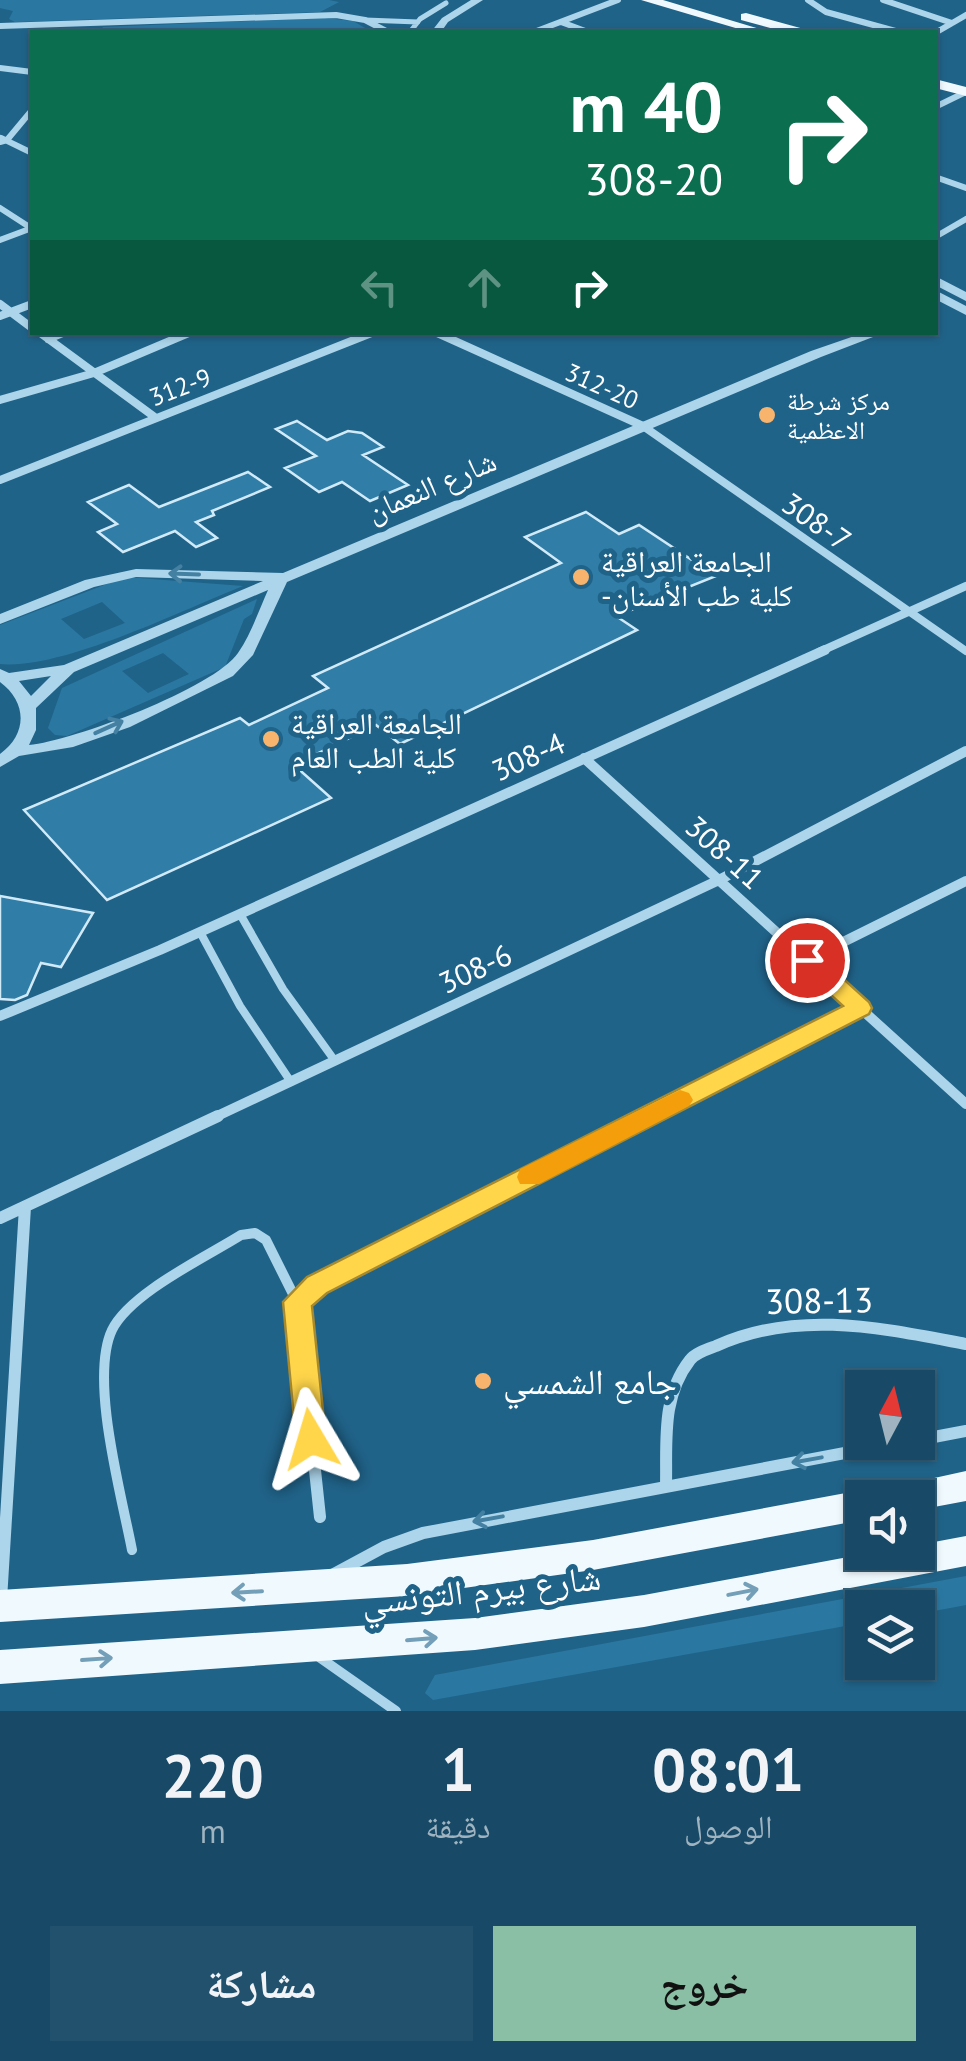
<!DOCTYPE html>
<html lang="ar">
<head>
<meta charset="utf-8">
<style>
	:root { --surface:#184a67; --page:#21516d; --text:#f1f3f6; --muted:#9fb3c0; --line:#36627b; --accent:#8abfa5 }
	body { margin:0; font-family:"PT Sans","Noto Naskh Arabic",sans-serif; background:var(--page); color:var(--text); direction:rtl; height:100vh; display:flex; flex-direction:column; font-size:38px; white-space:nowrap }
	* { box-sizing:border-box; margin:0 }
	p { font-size:32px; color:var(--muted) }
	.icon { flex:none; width:55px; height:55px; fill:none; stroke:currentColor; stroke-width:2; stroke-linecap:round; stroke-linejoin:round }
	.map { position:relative; height:1711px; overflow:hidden; direction:ltr }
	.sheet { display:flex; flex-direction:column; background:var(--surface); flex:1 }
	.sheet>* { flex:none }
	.top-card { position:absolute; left:30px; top:30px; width:908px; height:305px; border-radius:0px; box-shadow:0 2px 8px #0004,0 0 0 2px var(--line); direction:rtl; background:#0b6e4f; color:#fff; overflow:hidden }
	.needle { width:65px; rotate:7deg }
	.controls { position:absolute; left:845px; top:1370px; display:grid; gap:20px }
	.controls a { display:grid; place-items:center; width:90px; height:90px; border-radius:0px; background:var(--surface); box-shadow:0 2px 8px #0004,0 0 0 2px var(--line); font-size:50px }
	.pin { position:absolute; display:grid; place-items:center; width:85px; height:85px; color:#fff; margin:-42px; border:5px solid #fff; border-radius:50%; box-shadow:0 2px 10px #0007 }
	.me { position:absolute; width:110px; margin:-55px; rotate:353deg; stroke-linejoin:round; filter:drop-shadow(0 0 8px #0008) }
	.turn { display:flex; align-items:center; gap:35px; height:210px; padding:0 50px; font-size:45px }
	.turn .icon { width:130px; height:130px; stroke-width:2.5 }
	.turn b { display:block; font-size:70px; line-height:85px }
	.lanes { display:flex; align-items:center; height:95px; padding:0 50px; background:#0003; justify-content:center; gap:50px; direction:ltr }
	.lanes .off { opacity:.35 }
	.eta { display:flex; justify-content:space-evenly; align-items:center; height:170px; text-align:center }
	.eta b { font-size:60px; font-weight:800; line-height:70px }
	.primary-button { display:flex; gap:20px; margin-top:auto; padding:20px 50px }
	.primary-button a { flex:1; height:115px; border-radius:0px; background:var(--accent); color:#111; font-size:40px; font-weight:800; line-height:115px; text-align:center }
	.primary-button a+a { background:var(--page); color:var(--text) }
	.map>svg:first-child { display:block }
	.green { fill:#2a78a2; fill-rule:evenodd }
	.building { fill:#307da7; stroke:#d1eaf8; stroke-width:2.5 }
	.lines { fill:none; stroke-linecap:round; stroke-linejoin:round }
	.service-far2 { stroke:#acd5eb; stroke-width:5 }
	.service-far1 { stroke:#acd5eb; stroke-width:8 }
	.service { stroke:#acd5eb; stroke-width:10 }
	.minor-far3 { stroke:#acd5eb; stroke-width:6 }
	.minor-far2 { stroke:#acd5eb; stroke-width:8 }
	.minor-far1 { stroke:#acd5eb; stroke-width:10 }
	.minor { stroke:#acd5eb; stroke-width:12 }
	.tertiary { fill:#acd5eb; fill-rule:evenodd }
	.primary { fill:#f0f9fe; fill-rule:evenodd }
	.oneway { stroke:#4380a2 }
	.oneway2 { stroke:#739fb8 }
	.route { fill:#ffd54a; stroke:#a68a30; stroke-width:2.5 }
	.slow { fill:#f59e0b }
	.poi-dot { fill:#f8b46d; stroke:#206389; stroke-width:4 }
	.labels { text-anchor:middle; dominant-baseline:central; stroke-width:10; stroke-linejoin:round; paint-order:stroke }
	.far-street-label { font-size:25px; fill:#fff; stroke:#206389 }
	.far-poi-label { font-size:25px; fill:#fff; stroke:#206389; text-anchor:start }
	.street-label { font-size:30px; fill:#fff; stroke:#206389 }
	.poi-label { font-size:30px; fill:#fff; stroke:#206389; text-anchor:start }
	.near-street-label { font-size:35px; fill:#fff; stroke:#206389 }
	.near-poi-label { font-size:35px; fill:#fff; stroke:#206389; text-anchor:start }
</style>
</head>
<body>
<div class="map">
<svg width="966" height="1711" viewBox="0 0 966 1711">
	<rect width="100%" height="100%" fill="#206389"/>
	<path class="green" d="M0,0H329L339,2L320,12L15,22L9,19L13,11L0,8Z
		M325,18L353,21L372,32H99L103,27Z
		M125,577L243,586C182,610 62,670 0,664V625ZM102,602L125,623L84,639L61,619Z
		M257,599L252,614L244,619L225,667L67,736L55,735L48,728L62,688ZM163,653L189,674L148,693L122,671Z
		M966,1576V1605L918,1614V1608H862V1623L433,1700L425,1693L435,1675Z"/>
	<path class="building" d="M297,421L327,440L348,431L362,433L383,447L363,455L408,485L370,501L342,482L319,492L285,468L316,456L276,429Z
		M248,472L270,487L212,511L214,515L196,522L217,538L196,547L175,531L123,552L98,532L117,524L88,502L129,485L159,507Z
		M586,512L619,534L639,525L716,576L616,616L637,630L400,744L376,725L294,765L331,798L107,900L24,810L240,718L249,725L328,688L313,676L561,563L525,537Z
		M0,896L93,913L61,967L41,963L27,995L15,1000L0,999Z"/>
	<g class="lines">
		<path class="service-far2" d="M365,20L418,22
			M410,32L420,19L446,3"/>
		<path class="service-far1" d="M240,914L283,989L335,1061
			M200,932L240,1006L291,1082"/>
		<path class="service" d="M132,1550C122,1497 89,1379 112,1330C130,1293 206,1257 241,1235L255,1233L266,1240L297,1302
			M319,1657L396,1711"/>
		<path class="minor-far3" d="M808,0L826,12L899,32
			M883,0L952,23
			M561,22L588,32
			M0,26L336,15L365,20L388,32
			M534,32L618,0
			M935,33L966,15
			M0,68L32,72
			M935,107L966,92
			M1,138L32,153
			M0,142L7,140L32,110
			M935,177L966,188
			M0,208L31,228
			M935,237L966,219
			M0,240L32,228"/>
		<path class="minor-far2" d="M0,304L32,328
			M0,316L32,304
			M39,332L156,418
			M435,332L643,426L966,651
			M48,339L65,332
			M0,400L94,373L191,332
			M0,480L374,332
			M819,652L966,586"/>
		<path class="minor-far1" d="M584,758L966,1104
			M807,960L966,881
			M0,1016L160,950L825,650
			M213,1118L719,880L966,751
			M644,1118L860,1008"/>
		<path class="minor" d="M0,1218L218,1116
			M918,1440L966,1431
			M666,1486C667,1442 661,1397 690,1360C695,1353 708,1349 716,1346C798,1309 881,1328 966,1344
			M320,1517L297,1302L317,1285L649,1116
			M332,1575L384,1547L423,1533L903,1442
			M1,1600L25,1207"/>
		<path class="tertiary" d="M471,0H483L448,22L441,32H431L442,18Z
			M935,276L966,292V301L935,285Z
			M935,290L966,306V315L935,299Z
			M866,332H886L821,357L287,582L253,655L233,676L130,727L73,747L19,756L0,767V754C28,734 27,702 0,682V669L9,673L64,665L263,581L136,577L94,587L0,624V614L85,580L136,569L283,573L811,351ZM268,590C259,610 251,634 238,653C214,688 73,741 29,745L36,730V708L74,672ZM51,676L31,696L19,681Z"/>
		<path class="primary" d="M641,0H663L770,32H749Z
			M746,13L804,29L806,32H785L741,20V14Z
			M935,79L966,87V96L935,88Z
			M966,1471V1501L918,1510V1498H884L889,1488Z
			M862,1490L875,1498H862V1520L593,1570L407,1596L0,1622V1590L407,1564L593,1540Z
			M966,1536V1566L644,1627L475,1650L0,1684V1650L475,1618L644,1595L875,1552H918V1545Z"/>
	</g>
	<defs><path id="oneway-shaft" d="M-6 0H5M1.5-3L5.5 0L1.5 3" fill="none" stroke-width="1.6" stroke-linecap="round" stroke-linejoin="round" transform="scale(2.5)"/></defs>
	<g class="oneway">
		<use href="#oneway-shaft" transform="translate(184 574) rotate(-178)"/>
		<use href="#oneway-shaft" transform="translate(109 727) rotate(-24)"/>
		<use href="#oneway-shaft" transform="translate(807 1460) rotate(170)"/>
		<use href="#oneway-shaft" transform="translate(488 1519) rotate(170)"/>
	</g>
	<g class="oneway2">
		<use href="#oneway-shaft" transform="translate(247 1592) rotate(177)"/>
		<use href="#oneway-shaft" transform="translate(743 1592) rotate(-11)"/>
		<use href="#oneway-shaft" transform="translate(422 1639) rotate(-5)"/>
		<use href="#oneway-shaft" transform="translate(97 1659) rotate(-4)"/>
	</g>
	<path class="route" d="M807,952L816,954L869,1002L872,1008L869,1014L327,1293L312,1306L326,1439L322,1448L311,1452L301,1448L296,1439L283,1302L307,1277L843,1006L799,966L795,960L799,954Z"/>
	<path class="slow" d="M680,1090L689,1093L693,1100L689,1106L539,1184H520L517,1177L520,1169Z"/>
	<g class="poi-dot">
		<circle cx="767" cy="415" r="10"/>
		<circle cx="581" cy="577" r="10"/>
		<circle cx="271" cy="739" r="10"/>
		<circle cx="483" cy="1381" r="10"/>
	</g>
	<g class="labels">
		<g class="far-street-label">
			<text transform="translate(602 386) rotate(24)">312-20</text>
			<text transform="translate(180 387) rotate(-21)">312-9</text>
		</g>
		<g class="far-poi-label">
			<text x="787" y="401">مركز شرطة<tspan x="787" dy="29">الاعظمية</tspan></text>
		</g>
		<g class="street-label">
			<text transform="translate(431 485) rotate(-23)">شارع النعمان</text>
			<text transform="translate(817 521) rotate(35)">308-7</text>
			<text transform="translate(528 756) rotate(-24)">308-4</text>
			<text transform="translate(725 852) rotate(42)">308-11</text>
			<text transform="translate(475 968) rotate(-25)">308-6</text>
		</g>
		<g class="poi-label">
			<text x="601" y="560">الجامعة العراقية<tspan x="601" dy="34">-كلية طب الأسنان</tspan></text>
			<text x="291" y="722">الجامعة العراقية<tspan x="291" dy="34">كلية الطب العام</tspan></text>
		</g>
		<g class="near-street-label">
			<text transform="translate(819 1300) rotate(-1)">308-13</text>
			<text transform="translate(481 1589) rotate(-6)">شارع بيرم التونسي</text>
		</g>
		<g class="near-poi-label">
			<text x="503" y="1381">جامع الشمسي</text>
		</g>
	</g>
</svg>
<div class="controls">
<a><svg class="needle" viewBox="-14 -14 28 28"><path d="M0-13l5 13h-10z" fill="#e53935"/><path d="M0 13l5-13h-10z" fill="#9fb3c0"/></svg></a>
<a><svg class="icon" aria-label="sound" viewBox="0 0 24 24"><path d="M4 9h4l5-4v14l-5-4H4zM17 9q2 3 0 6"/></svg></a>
<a><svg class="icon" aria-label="layers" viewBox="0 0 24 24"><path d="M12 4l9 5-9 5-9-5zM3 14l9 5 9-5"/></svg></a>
</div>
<div class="pin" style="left:807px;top:960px;background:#d93025"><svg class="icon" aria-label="arrive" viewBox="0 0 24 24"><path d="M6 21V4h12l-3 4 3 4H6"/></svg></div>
<svg class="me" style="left:311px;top:1439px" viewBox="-20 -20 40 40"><path d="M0-17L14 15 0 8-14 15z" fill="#ffd54a" stroke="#fff" stroke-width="4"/></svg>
<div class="top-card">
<div class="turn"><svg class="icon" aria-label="right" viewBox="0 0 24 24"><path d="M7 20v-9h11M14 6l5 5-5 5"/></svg><div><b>40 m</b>308-20</div></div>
<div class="lanes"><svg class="icon off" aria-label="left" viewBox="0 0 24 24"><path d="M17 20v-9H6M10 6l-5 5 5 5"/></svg><svg class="icon off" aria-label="ahead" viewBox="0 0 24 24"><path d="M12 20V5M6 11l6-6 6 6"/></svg><svg class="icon" aria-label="right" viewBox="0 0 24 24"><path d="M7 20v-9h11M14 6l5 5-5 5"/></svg></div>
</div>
</div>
<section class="sheet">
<div class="eta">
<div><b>08:01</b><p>الوصول</p></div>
<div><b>1</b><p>دقيقة</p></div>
<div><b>220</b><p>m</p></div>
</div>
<div class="primary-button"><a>خروج</a><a>مشاركة</a></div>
</section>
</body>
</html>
